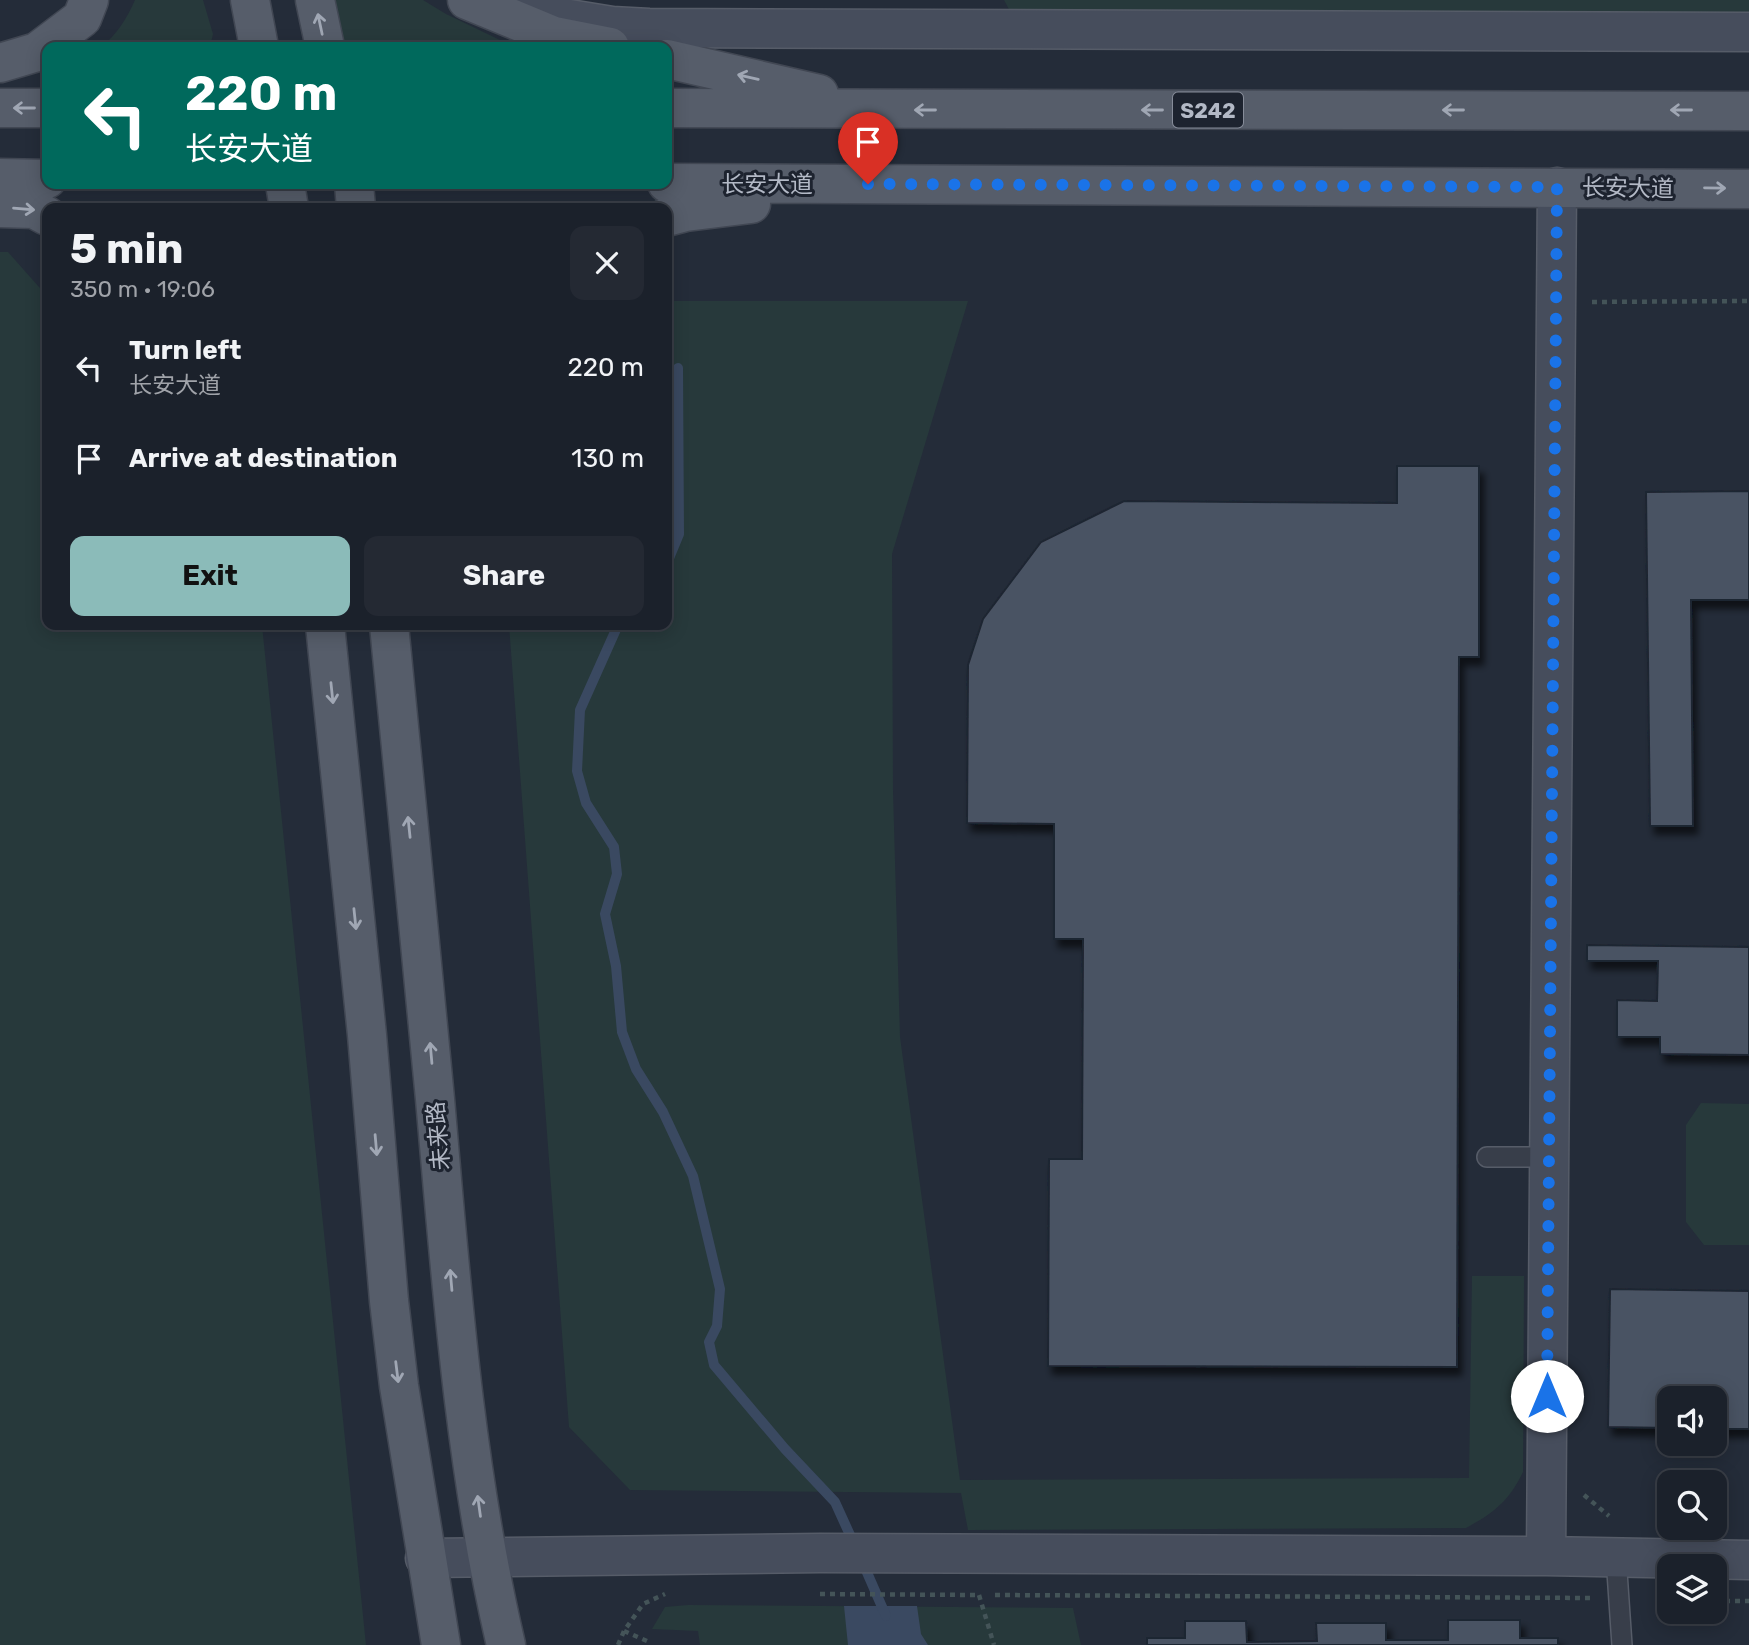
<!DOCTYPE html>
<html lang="en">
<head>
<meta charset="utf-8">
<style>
	:root { --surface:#1b212b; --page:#242933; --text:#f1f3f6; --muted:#a0a3a9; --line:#393e47; --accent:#8bbbb9 }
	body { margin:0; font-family:Rubik,"Noto Sans SC",sans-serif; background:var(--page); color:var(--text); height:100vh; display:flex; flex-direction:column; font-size:26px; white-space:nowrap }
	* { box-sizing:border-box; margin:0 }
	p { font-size:23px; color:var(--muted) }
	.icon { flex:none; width:38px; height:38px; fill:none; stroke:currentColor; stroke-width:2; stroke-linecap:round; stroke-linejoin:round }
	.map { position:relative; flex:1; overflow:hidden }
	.details { position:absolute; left:42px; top:203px; width:630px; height:427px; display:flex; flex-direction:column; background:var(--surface); border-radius:14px; box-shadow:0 4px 18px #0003,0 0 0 2px var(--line) }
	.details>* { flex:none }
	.banner { position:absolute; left:42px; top:42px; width:630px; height:147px; border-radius:14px; box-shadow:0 4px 18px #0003,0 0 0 2px var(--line); background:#00695c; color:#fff; overflow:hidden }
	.controls { position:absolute; left:1657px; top:1386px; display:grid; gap:14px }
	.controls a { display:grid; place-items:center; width:70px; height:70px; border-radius:14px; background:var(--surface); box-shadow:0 4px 18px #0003,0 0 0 2px var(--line); font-size:35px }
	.pin { position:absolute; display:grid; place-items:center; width:60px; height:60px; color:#fff; margin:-72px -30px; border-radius:50% 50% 50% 0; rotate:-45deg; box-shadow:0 0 7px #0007 }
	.pin .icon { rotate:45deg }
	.me { position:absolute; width:77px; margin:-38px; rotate:0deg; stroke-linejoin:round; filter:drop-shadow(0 0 5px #0008) }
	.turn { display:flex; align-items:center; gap:24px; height:147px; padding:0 28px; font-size:32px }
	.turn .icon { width:91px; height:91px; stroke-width:2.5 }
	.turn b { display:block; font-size:49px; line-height:60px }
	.round { display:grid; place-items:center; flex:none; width:74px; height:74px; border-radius:14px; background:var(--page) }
	.summary { display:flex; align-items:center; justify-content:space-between; height:119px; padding:0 28px }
	h1 { font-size:42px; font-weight:700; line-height:52px }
	.button { display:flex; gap:14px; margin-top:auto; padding:14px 28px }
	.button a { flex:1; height:80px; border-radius:14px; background:var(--accent); color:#111; font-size:28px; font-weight:700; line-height:80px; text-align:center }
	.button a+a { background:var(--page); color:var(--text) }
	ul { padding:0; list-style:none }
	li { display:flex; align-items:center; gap:21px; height:91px; padding:0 28px }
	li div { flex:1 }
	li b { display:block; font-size:26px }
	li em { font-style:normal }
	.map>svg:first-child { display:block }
	.green { fill:#27393b }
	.water { fill:#3a4961 }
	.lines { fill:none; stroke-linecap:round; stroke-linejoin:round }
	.stream { stroke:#3a4961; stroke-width:10 }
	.building { fill:#4a5363; stroke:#1f2531; stroke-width:2; filter:url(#shadow) }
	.lane-casing { stroke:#565c68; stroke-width:22 }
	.secondary-casing { stroke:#565c68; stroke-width:41 }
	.primary-casing { stroke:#414753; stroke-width:41 }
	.path { stroke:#445458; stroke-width:4.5; stroke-dasharray:5 5; stroke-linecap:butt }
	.lane { stroke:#383e4a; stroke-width:19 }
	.secondary { stroke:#464d5c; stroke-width:38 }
	.primary { stroke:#565d6a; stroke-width:38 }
	.oneway { stroke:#a0a7b4 }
	.route { stroke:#1a73e8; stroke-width:12; stroke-dasharray:0 21.6 }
	.labels { text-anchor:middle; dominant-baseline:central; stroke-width:6; stroke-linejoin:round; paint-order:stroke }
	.shield { fill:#1d232f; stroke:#868c99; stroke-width:2 }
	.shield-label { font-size:21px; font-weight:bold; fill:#b3b9c6 }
	.street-label { font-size:23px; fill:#b3b9c6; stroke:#1d232f }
</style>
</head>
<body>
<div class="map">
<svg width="1749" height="1645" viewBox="0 0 1749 1645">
	<defs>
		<filter id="shadow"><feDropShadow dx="4.5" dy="8" stdDeviation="3.5" flood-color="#0009"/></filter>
	</defs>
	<rect width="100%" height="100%" fill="#242c39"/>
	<path class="green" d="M135,0H203L213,34L210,47H101C116,36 127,18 135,0Z
		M328,0H423L446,14L502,41V47H340Z
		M1004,0H1749V15L1011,13Z
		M0,252H8L47,296V625H262L366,1645H0Z
		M667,301H968L892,554L893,791L900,1037L960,1480L1469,1478L1472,1276H1524L1523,1472C1509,1501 1494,1513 1466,1528L968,1530L961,1493L630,1490L569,1427L509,625H667Z
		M1701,1103L1749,1104V1245H1704L1686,1222V1125Z
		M688,1605L1073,1608L1081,1645H700L698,1631L652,1629L665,1607Z"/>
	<path class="water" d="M844,1606H917L921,1634L928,1645H848Z"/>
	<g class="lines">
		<path class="stream" d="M667,563L679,534L678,368
			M618,625L580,710L577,771L586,803L614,847L617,874L605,914L616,966L622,1032L636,1069L663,1112L693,1176L720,1289L717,1326L709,1342L714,1365L785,1449L835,1502L855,1546
			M862,1561L886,1616"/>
	</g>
	<path class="building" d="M1397,466H1479V657H1459L1457,1367L1048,1366L1049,1159H1082L1083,939H1054V824L967,823L968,665L983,619L1041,542L1124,501L1397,503Z
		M1749,491V600H1691L1693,826H1650L1646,492Z
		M1587,945L1749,947V1055L1660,1054V1037H1617V1000L1657,1001L1658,961H1587Z
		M1610,1289L1749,1291V1429H1715V1398H1670V1428L1608,1427Z
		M1448,1620H1520V1638H1558V1645H1147V1638H1185V1621H1246L1247,1642L1317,1641L1316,1623H1386V1640H1448Z"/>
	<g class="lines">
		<g class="lane-casing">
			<path id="lane" d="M1487,1157H1549
				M1616,1557L1622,1645"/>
		</g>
		<g class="secondary-casing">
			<path id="secondary" d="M508,0L563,18L612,26L649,28L1749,32
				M1546,1556L1557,187
				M425,1558L820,1553L1546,1556L1749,1560"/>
		</g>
		<g class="primary-casing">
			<path id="primary" d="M250,0L259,47
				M315,0L325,47
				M467,0L554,36L610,47
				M667,59L819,94
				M0,63L37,52L82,18L89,0
				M0,108H47
				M667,108L1749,111
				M0,178L47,179
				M667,183L1749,189
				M285,184L289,208
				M354,184L356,208
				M0,208L34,209L47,216
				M667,217L686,212L751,204
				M325,625L367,1035L389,1301L399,1386L441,1645
				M389,625C404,783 421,941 435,1099C451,1281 464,1466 506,1645"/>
		</g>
		<path class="path" d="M1592,302L1749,301
			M1584,1495L1609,1516
			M820,1594L976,1595
			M979,1595L994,1645
			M995,1595L1592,1598
			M1715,1601H1749
			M624,1631L647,1641
			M618,1645L624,1631L643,1604L665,1594"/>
		<use href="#lane" class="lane"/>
		<use href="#secondary" class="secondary"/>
		<use href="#primary" class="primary"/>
	</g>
	<defs><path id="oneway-shaft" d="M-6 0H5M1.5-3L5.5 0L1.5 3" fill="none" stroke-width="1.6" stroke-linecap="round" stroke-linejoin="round" transform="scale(1.75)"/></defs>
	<g class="oneway">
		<use href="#oneway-shaft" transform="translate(320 24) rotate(-102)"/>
		<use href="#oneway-shaft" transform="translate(748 77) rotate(-167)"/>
		<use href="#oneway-shaft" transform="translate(24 108) rotate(180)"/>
		<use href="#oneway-shaft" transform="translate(925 110) rotate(-180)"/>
		<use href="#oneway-shaft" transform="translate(1152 110) rotate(-180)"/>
		<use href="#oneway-shaft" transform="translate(1453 110) rotate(-180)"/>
		<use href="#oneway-shaft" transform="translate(1681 110) rotate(-180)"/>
		<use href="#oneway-shaft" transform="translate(1715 188) rotate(1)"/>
		<use href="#oneway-shaft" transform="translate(24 209) rotate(5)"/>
		<use href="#oneway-shaft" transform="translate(332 693) rotate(84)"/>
		<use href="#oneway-shaft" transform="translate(409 827) rotate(-96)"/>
		<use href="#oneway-shaft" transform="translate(355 919) rotate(84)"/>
		<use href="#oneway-shaft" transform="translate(431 1053) rotate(-95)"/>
		<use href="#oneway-shaft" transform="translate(376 1145) rotate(85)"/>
		<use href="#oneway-shaft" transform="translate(451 1280) rotate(-95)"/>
		<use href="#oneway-shaft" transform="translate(397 1372) rotate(83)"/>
		<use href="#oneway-shaft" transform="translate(479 1506) rotate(-98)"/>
	</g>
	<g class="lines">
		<path class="route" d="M868,184L1557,187L1547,1396"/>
	</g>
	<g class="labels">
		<rect class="shield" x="1173" y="92.5" width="70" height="35" rx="5"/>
		<g class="shield-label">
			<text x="1208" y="110">S242</text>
		</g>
		<g class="street-label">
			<text x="767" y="184">长安大道</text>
			<text transform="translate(1628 188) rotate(1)">长安大道</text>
			<text transform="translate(438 1136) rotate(-95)">未来路</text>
		</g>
	</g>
</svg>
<div class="controls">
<a><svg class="icon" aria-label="sound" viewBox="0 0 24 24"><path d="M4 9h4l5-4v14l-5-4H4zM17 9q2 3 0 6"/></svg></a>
<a><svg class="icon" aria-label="search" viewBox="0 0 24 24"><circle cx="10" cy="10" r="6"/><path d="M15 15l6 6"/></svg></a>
<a><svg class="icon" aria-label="layers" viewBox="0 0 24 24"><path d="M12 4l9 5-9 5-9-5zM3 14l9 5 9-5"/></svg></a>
</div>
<div class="pin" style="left:868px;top:184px;background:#d93025"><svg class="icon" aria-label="arrive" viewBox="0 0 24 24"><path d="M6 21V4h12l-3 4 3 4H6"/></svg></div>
<svg class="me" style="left:1547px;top:1396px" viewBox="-20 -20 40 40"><circle r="19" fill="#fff"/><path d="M0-13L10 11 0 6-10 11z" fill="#1a73e8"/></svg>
<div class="banner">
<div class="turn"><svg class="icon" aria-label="left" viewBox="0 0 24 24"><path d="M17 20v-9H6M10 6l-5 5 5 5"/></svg><div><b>220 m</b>长安大道</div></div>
</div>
<section class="details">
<div class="summary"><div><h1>5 min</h1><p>350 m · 19:06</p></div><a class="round"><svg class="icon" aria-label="close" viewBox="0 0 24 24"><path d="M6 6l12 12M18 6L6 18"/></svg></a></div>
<ul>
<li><svg class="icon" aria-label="left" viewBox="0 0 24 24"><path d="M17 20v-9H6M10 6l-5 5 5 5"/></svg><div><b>Turn left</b><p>长安大道</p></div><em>220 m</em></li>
<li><svg class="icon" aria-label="arrive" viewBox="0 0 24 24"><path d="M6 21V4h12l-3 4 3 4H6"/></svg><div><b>Arrive at destination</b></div><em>130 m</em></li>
</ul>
<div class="button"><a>Exit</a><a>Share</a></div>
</section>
</div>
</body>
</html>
